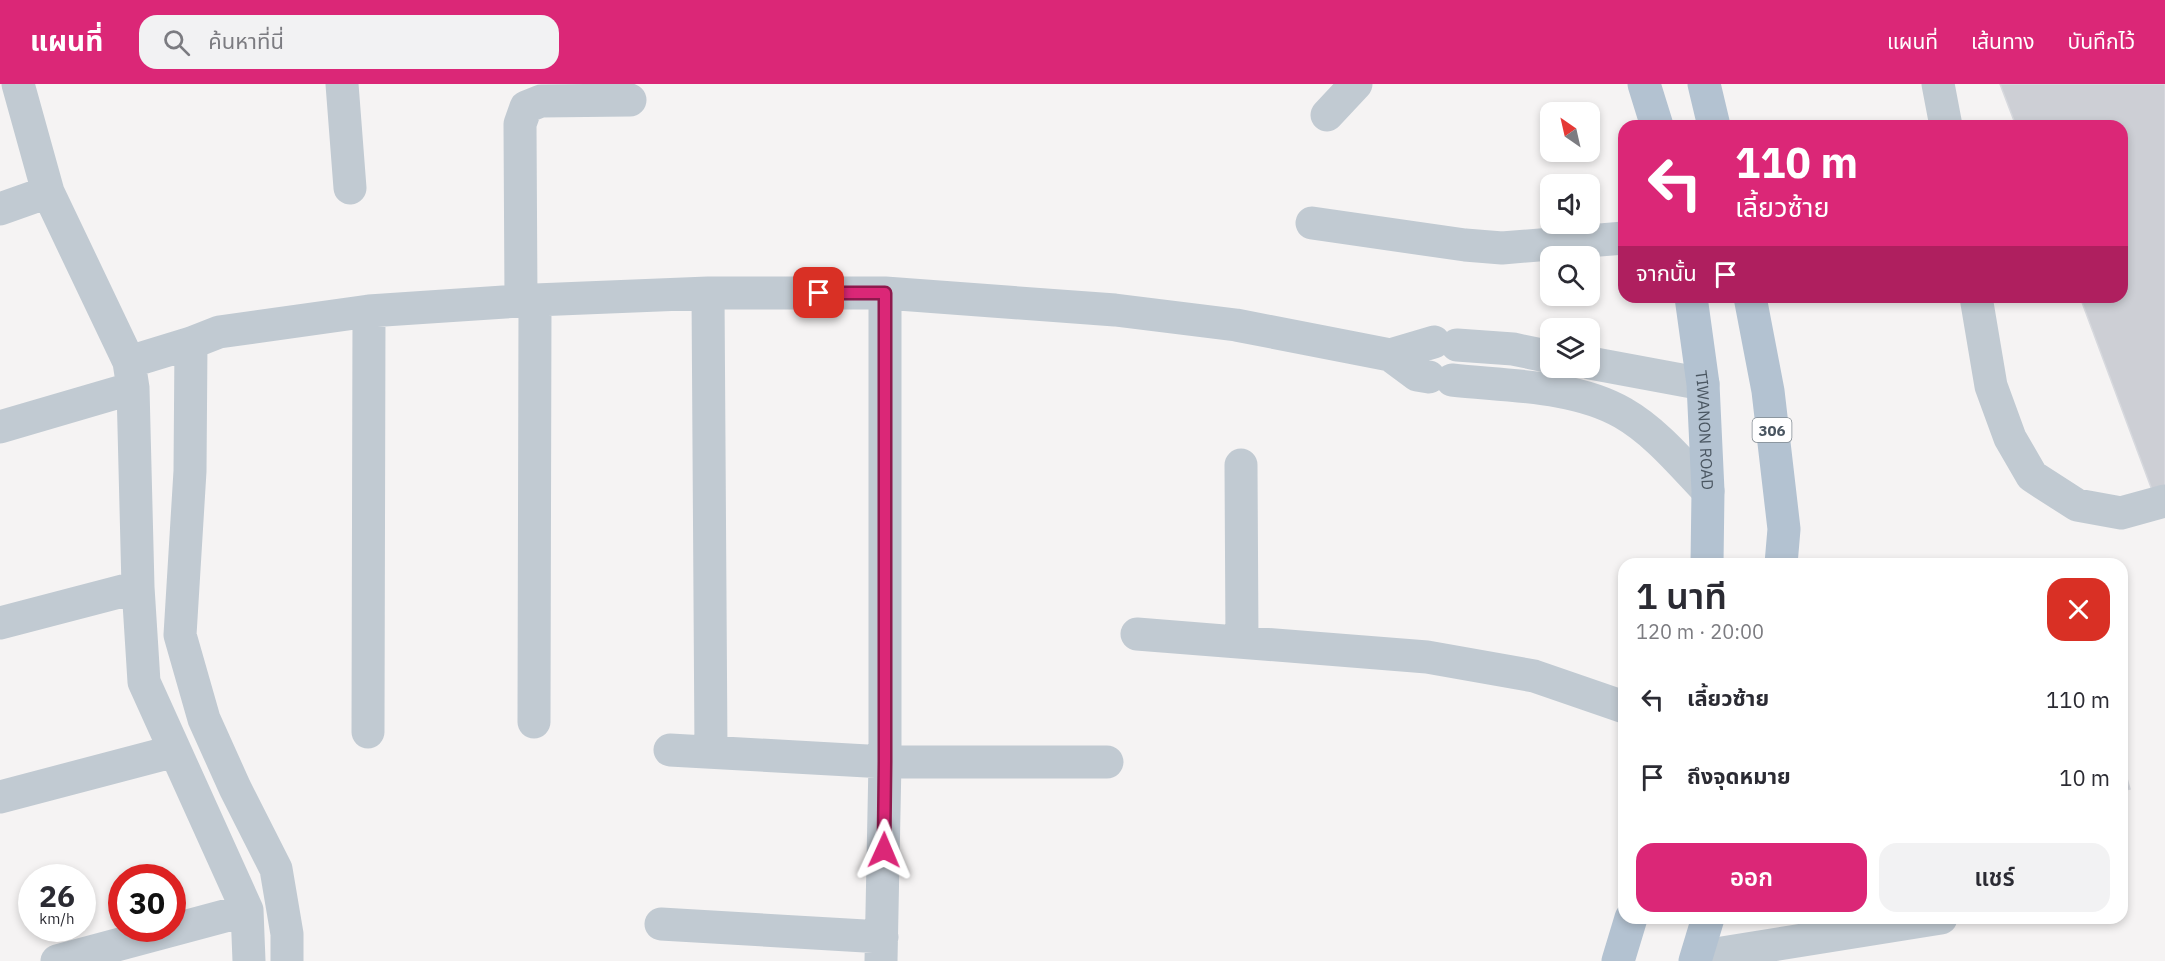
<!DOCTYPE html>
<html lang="th">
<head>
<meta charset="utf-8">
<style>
	:root { --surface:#fff; --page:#f2f2f3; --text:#2b2b33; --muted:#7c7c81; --accent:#db2777 }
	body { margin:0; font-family:"IBM Plex Sans","Noto Sans Thai",sans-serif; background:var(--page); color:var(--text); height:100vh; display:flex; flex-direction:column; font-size:22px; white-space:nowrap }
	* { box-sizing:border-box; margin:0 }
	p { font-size:20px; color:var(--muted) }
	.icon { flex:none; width:33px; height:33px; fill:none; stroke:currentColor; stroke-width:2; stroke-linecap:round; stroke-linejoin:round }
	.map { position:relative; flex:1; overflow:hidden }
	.details { position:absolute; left:1618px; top:474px; width:510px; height:366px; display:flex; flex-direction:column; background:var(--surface); border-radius:18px; box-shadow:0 3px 9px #0003 }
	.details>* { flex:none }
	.guide { position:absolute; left:1618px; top:36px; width:510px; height:183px; border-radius:18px; box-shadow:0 3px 9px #0003; background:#db2777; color:#fff; overflow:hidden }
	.needle { width:39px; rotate:326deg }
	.fabs { position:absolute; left:1540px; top:18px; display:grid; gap:12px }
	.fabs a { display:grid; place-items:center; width:60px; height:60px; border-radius:12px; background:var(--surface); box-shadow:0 3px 9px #0003; font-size:30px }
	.speed { position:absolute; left:18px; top:780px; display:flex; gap:12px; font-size:30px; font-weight:700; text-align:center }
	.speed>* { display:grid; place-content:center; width:78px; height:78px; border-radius:50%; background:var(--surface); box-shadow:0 3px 9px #0003; line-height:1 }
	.speed small { font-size:15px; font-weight:400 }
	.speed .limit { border:9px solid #d22; background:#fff; color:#111 }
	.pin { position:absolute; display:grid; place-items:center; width:51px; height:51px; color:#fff; margin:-26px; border-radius:12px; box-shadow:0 3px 9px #0006 }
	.me { position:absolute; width:66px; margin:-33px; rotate:1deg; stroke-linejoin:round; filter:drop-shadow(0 0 4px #0008) }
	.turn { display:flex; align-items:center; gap:21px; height:126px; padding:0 18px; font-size:27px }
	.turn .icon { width:78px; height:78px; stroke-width:2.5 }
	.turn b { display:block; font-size:42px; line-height:51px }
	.then { display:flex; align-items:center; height:57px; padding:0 18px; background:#0003; gap:12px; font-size:22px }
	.round { display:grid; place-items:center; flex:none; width:63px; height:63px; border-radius:18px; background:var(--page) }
	.headline { display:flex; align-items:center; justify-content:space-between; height:102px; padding:0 18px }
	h1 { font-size:36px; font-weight:600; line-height:45px }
	.primary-button { display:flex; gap:12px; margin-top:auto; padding:12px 18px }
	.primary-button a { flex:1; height:69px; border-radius:18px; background:var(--accent); color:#fff; font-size:24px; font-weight:600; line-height:69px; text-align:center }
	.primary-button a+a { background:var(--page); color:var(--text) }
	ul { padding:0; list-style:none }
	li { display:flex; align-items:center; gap:18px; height:78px; padding:0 18px }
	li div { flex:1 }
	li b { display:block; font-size:22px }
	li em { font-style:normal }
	header { display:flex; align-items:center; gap:36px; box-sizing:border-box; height:84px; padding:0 30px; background:var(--accent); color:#fff }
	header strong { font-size:28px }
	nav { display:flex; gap:33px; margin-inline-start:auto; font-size:21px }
	.search { width:420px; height:54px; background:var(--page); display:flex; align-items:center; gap:15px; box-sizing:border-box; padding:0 21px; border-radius:18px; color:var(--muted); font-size:22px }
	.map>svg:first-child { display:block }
	.building { fill:#cdcfd5; stroke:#d7d9de; stroke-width:1.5 }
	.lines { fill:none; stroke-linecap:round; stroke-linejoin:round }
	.minor { stroke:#c1cad2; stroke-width:33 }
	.major { stroke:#b3c2d1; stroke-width:33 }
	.route-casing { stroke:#8e194d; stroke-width:15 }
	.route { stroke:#db2777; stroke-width:10 }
	.labels { text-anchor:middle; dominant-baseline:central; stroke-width:5; stroke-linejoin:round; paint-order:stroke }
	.shield { fill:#fff; stroke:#808990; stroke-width:1.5 }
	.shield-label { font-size:15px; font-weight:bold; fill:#4a5661 }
	.street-label { font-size:16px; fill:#4a5661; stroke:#fff }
</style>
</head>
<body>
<header>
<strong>แผนที่</strong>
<div class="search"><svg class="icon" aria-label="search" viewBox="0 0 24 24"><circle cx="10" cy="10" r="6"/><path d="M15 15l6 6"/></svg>ค้นหาที่นี่</div>
<nav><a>แผนที่</a><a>เส้นทาง</a><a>บันทึกไว้</a></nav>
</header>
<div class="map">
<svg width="2165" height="877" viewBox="0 0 2165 877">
	<rect width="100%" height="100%" fill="#f5f3f3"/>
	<path class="building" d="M2000,0H2165V410L2155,414L2080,213H2122V42H2016Z
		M2122,677L2130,705L2122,707Z"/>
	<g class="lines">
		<path class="minor" d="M18,0L48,108L129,278L133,304L138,503L144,598L247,826L249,877
			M342,0L350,104
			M1938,0L1946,42
			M1327,31L1356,0
			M0,125L48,108
			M1312,139L1465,161L1502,164L1624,154
			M708,209L711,668
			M1976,213L1991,302L2010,354L2032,392L2077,421L2121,429L2165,417
			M521,217L520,40L526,23L541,17L630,16
			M191,259L190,387L180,551L204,635L235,704L276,785L287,850V877
			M1457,261L1513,265L1551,273
			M1390,271L1434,258
			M129,278L191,259L219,248L369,227L535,216L708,209H885L1115,226L1236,241L1390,271L1417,291L1429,293
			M1590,279L1703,300
			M1452,296C1506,302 1575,301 1623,329C1656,348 1682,380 1708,407
			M0,343L133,304
			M1241,381L1242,558
			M0,539L138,503
			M1137,550L1427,573L1534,592L1624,623
			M534,638L535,216
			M368,648L369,227
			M670,666L885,678H1107
			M0,713L175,667
			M661,840L882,853
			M1697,873L1941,834
			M57,877L247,826
			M881,877L885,678V209"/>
		<g class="major">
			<path d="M1644,0L1657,42"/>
			<path d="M1704,0L1714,42"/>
			<path id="s1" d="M1691,213L1703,300L1708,407L1707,480"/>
			<path d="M1750,213L1768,307L1784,445L1781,480"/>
			<path d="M1618,877L1631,834"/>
			<path d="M1695,877L1708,834"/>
		</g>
	</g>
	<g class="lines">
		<g class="route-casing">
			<path id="route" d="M819,209H885V678L884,766"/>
		</g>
		<use href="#route" class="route"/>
	</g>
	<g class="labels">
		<rect class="shield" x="1752.5" y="334" width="39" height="24" rx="4.5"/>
		<g class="shield-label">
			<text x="1772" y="346">306</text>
		</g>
		<g class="street-label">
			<text stroke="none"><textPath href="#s1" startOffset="134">TIWANON ROAD</textPath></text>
		</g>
	</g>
</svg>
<div class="fabs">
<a><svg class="needle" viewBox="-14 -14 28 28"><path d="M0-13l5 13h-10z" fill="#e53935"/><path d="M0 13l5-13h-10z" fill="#7c7c81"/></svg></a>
<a><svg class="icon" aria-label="sound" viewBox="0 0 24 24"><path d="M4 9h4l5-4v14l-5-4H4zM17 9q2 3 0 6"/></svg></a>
<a><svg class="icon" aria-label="search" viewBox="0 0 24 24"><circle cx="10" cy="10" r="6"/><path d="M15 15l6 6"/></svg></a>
<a><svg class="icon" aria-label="layers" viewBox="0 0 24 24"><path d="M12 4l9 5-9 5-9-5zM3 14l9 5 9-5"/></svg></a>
</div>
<div class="speed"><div>26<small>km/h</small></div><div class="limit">30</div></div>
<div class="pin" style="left:819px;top:209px;background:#d93025"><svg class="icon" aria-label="arrive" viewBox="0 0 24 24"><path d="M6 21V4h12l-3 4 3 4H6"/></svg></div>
<svg class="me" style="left:884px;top:766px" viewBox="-20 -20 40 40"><path d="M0-17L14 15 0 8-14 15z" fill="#db2777" stroke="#fff" stroke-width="4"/></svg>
<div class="guide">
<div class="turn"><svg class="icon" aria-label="left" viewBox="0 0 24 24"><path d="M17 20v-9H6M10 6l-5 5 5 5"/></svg><div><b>110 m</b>เลี้ยวซ้าย</div></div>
<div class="then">จากนั้น<svg class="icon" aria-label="arrive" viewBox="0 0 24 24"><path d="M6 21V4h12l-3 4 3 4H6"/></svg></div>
</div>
<section class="details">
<div class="headline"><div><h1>1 นาที</h1><p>120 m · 20:00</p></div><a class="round" style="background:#d93025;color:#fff"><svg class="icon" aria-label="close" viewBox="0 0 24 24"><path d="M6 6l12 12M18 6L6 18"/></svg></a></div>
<ul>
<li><svg class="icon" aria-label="left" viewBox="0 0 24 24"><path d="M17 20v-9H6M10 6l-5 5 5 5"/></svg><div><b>เลี้ยวซ้าย</b></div><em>110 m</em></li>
<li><svg class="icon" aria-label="arrive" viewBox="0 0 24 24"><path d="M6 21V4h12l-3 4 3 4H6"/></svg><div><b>ถึงจุดหมาย</b></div><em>10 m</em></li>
</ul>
<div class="primary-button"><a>ออก</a><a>แชร์</a></div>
</section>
</div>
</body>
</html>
